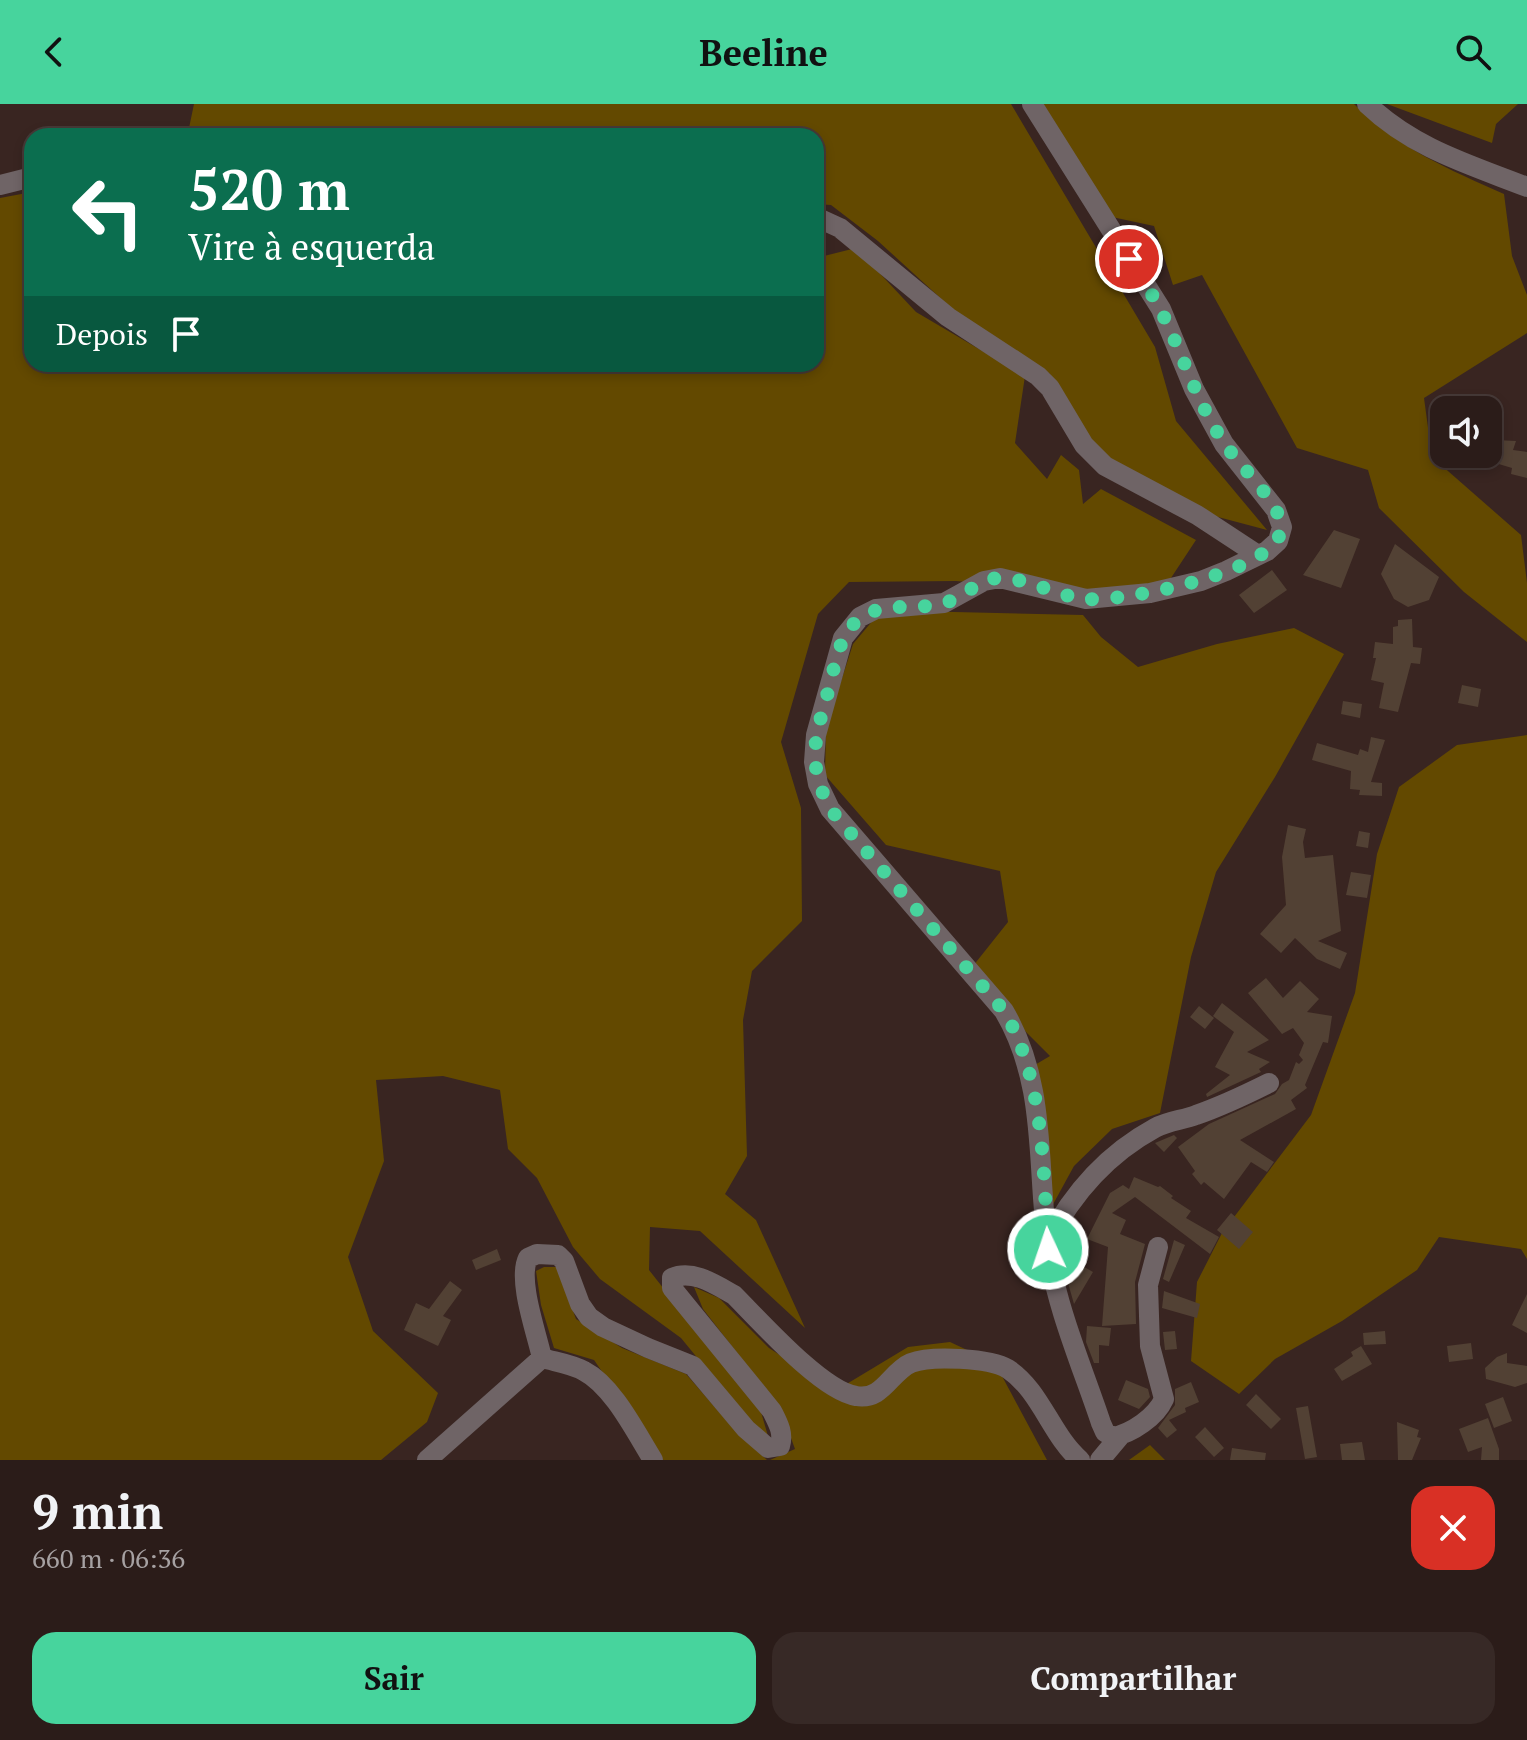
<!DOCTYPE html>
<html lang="pt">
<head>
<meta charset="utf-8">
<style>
	:root { --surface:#2b1c19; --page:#372926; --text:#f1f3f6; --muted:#a6a1a2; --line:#473a38; --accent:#47d49d }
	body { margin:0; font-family:"PT Serif",serif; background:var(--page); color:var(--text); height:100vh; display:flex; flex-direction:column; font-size:30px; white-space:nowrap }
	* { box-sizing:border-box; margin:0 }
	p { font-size:26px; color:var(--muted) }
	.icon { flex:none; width:44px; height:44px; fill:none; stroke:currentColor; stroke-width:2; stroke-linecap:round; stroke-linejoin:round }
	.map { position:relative; height:1356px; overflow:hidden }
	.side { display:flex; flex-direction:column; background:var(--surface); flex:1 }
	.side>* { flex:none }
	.guide { position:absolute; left:24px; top:24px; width:800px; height:244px; border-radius:24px; box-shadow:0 4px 12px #0003,0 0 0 2px var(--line); background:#0b6e4f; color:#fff; overflow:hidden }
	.buttons { position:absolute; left:1430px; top:292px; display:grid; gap:16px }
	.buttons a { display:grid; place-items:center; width:72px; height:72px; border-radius:16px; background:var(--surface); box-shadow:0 4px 12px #0003,0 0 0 2px var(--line); font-size:40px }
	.pin { position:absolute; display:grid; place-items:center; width:68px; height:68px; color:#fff; margin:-34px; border:4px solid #fff; border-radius:50%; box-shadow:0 2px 8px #0007 }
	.me { position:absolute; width:88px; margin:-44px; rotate:357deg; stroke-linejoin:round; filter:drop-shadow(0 0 6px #0008) }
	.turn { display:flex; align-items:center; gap:28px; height:168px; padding:0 32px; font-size:36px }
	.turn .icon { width:104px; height:104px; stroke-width:2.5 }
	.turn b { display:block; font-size:56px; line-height:68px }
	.then { display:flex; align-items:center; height:76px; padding:0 32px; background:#0003; gap:16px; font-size:30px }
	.round { display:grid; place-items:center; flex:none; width:84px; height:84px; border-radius:24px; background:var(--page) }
	.headline { display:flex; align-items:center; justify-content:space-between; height:136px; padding:0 32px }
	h1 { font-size:48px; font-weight:700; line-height:60px }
	.cta { display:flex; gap:16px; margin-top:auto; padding:16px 32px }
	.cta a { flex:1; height:92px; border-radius:24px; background:var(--accent); color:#111; font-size:32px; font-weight:700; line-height:92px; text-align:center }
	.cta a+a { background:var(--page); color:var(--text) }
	header { display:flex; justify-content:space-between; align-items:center; height:104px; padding:0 32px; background:var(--accent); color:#111; font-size:36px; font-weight:700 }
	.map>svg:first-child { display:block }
	.green { fill:#634900 }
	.building { fill:#524134 }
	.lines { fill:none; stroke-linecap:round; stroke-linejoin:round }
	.minor { stroke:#6f6466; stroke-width:20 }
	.route { stroke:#47d49d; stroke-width:14; stroke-dasharray:0 25.2 }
</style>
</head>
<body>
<header><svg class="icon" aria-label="back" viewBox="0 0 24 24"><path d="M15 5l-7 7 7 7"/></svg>Beeline<svg class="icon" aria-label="search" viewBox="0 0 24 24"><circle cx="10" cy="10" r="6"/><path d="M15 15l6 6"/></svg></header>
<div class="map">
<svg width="1527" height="1356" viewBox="0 0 1527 1356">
	<rect width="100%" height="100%" fill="#392521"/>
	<path class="green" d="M194,0H1011L1155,243L1176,317L1267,426L1203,409L1092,355L1050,270L959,211L878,137L831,101L816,100V32H214L189,24Z
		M1043,0H1354C1396,43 1450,66 1504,90L1512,152L1527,191V229L1424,294L1432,353L1521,431L1527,479V538L1464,488L1379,404L1368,366L1297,344L1202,171L1173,181L1154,122L1112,113Z
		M1387,0H1518L1496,20L1492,39Z
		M32,88V260H816V154L856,144L916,208L1025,272L1015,339L1047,375L1061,351L1079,366L1083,400L1101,385L1196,436L1169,477L1111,491L956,477L849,478L818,510L781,638L801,704L802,817L752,867L743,916L747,1052L725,1090L756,1116L805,1224L700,1127L650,1123L649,1166L761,1308L768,1332L749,1317L681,1234L600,1175L573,1143L537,1074L508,1045L500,986L443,972L376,976L384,1057L348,1153L373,1227L438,1289L427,1318L381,1356H0V94Z
		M912,507L1083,511L1101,533L1138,563L1217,540L1294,524L1344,550L1275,673L1216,768L1191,853L1160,1009L1112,1025L1074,1062L1045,1115L1023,968L1050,952L1026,928L973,862L1008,818L1000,767L886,741L825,671L826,624L853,540L874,515Z
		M1527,631V1155L1521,1145L1439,1133L1417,1166L1342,1217L1275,1255L1239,1290L1191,1257L1197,1178L1222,1129L1311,1011L1355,889L1377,750L1399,683L1457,641Z
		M544,1163H557L576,1215L622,1244L686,1270L734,1325L767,1356H663L594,1256L554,1244L541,1201L536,1167Z
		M694,1183L719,1194L769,1244L835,1287L908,1243L950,1238L995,1259L1047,1356H770L795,1345L780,1304L703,1205Z
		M1150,1341L1165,1356H1129Z"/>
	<path class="building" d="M1496,336L1516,337L1513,346L1527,348V374L1511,370L1512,364L1492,358Z
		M1334,426L1360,435L1341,484L1303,471Z
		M1395,440L1439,473L1429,496L1408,503L1394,495L1381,470Z
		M1272,466L1287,486L1254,509L1239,491Z
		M1412,515L1413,543L1422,544L1420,560L1411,559L1398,608L1379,604L1384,579L1371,576L1376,554H1373L1375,538L1393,540V523L1398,522V516Z
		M1462,581L1481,585L1478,603L1458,599Z
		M1343,597L1362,600L1360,614L1341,610Z
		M1371,633L1385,636L1371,678L1382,679V692L1359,691L1360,686L1350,685L1351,667L1312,656L1317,639L1358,651L1360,645L1368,648Z
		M1288,721L1306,725L1303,738L1305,754L1333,751L1341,827L1318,837L1347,849L1340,865L1317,855L1295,834L1281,849L1260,830L1286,801L1282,753Z
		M1359,727L1370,729L1368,744L1356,742Z
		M1351,768L1371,771L1367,794L1346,791Z
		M1266,874L1283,894L1300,877L1319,895L1307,908L1332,912L1328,939L1323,938L1305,981L1307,984L1291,996L1296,1005L1240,1036L1274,1058L1267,1068L1251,1058L1224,1095L1204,1078L1201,1081L1192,1070L1195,1067L1178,1043L1209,1020L1275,990L1282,980L1289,976L1296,958L1299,960L1303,956L1299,951L1304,939L1293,924L1282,930L1248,889Z
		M1222,899L1269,936L1247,948L1270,958L1259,965L1261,968L1207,993L1206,990L1230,971L1215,963L1234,928L1213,912Z
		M1199,902L1214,914L1205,925L1190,913Z
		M1174,1031L1177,1034L1164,1048L1155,1039Z
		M1134,1073L1158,1083L1160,1082L1173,1092L1171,1094L1191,1107L1186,1114L1219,1133L1210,1150L1135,1093L1112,1109L1126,1116L1120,1130L1145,1140L1135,1178L1136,1220L1102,1222L1108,1143L1087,1135L1110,1089L1123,1081L1129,1085Z
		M1231,1109L1253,1128L1239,1145L1217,1126Z
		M1174,1136L1185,1141L1169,1178L1163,1175Z
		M497,1145L501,1156L476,1166L472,1156Z
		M1079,1160L1093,1168L1074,1200L1066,1172Z
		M450,1177L462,1186L443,1212L451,1216L438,1242L404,1226L416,1199L429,1205Z
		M1164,1187L1200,1200L1197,1214L1162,1204Z
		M1527,1190V1229L1512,1221Z
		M1087,1222L1111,1224L1109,1242L1099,1241V1259H1094L1086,1238Z
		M1175,1227L1177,1245L1165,1246L1163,1228Z
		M1385,1227L1386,1240L1364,1241L1363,1229Z
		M1471,1239L1473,1255L1449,1258L1447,1242Z
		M1361,1242L1372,1260L1342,1277L1334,1265L1353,1252L1351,1248Z
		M1507,1249V1259L1527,1262V1279L1515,1283L1486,1275L1485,1264L1497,1253Z
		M1126,1276L1148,1285L1150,1293L1139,1305L1118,1296Z
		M1191,1278L1199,1298L1185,1304L1186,1308L1169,1316L1177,1326L1167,1334L1158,1324L1175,1301V1285Z
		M1256,1290L1281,1315L1271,1325L1246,1301Z
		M1503,1293L1512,1317L1494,1324L1485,1300Z
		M1308,1302L1317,1353L1305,1355L1296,1304Z
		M1488,1314L1499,1345V1356H1481L1482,1343L1468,1348L1459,1325Z
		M1397,1318L1419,1326L1417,1333L1421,1334L1412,1356H1398Z
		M1205,1323L1224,1344L1214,1353L1195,1333Z
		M1362,1338L1365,1356H1342L1340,1340Z
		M1232,1344L1266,1349L1265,1356H1230Z"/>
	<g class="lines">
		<path class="minor" d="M1032,0L1161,205L1194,285L1224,340L1276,406L1282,423L1278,437L1267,447L1226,467L1201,477L1150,489L1086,495L1000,474L984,477L944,499L876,505L860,513L843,534L816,631L814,658L818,680L830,705L1004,907C1048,982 1036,1062 1048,1144C1056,1203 1082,1262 1101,1319L1105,1328L1113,1333C1132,1329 1156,1313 1164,1295L1150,1242L1148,1181L1158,1143
			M1367,0C1413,44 1468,60 1527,83
			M0,81L32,73
			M816,113L840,124L948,213L1038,272L1050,284L1084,341L1105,362L1197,411L1258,451
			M1047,1138C1072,1090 1107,1050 1155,1024C1168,1017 1183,1016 1196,1011C1222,1002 1245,991 1269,979
			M542,1254C537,1230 517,1176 528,1154L537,1150L558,1151L564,1157L580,1200L589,1213L603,1223L648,1244L693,1262L746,1325L768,1344L780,1342C784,1329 778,1319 772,1307L672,1184V1174C693,1165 716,1181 734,1191C760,1217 822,1287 856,1292C883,1297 890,1268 911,1259C931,1251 990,1254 1008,1265C1041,1287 1051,1331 1080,1356
			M427,1356L542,1254C556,1258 572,1260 584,1267C613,1282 636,1329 653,1356
			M1100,1356L1120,1332"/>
	</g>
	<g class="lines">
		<path class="route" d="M1048,1145C1043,1066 1045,976 1004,907L830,705C807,658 814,637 828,588C835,564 838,528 862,513C886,497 918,507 944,499C964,494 978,475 999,474C1029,474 1058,493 1087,495C1123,498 1285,467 1281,422C1280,399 1241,363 1227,343C1197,301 1184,252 1161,207C1152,189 1140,172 1129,155"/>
	</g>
</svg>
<div class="buttons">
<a><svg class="icon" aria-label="sound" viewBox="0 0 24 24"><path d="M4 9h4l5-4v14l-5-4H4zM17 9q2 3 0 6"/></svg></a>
</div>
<div class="pin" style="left:1129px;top:155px;background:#d93025"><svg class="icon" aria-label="arrive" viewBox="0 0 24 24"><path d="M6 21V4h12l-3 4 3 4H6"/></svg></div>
<svg class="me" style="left:1048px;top:1145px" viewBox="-20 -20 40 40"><circle r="17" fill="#47d49d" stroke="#fff" stroke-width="3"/><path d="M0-11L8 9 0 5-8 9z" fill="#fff"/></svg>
<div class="guide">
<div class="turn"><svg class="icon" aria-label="left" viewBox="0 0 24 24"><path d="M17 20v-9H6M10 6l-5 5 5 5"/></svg><div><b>520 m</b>Vire à esquerda</div></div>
<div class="then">Depois<svg class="icon" aria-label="arrive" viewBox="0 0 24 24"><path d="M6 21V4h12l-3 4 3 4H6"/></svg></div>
</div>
</div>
<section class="side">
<div class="headline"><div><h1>9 min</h1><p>660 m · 06:36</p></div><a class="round" style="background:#d93025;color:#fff"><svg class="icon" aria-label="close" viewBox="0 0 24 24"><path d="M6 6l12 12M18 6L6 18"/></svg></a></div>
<div class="cta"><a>Sair</a><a>Compartilhar</a></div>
</section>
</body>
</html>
